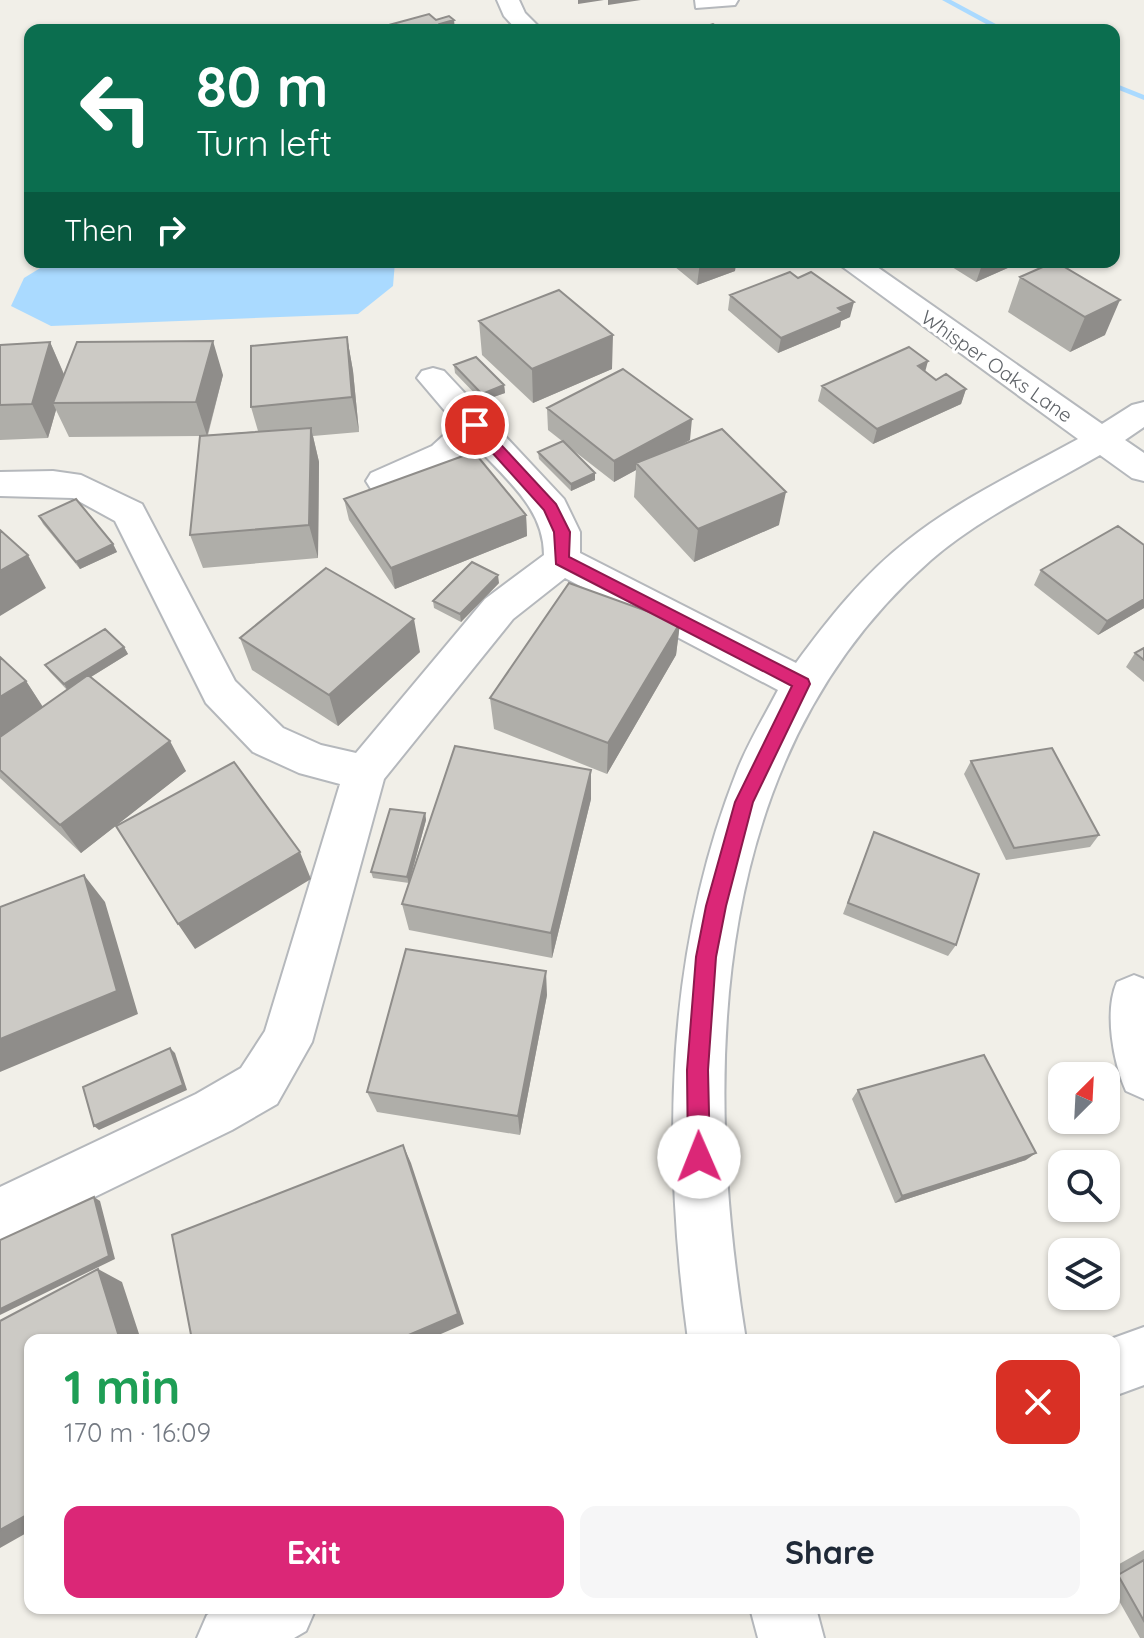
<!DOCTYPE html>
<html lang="en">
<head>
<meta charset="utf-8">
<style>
	:root { --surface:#fff; --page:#f6f6f7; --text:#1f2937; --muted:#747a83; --accent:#db2777 }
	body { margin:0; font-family:Quicksand,sans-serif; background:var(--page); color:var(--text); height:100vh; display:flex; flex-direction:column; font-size:30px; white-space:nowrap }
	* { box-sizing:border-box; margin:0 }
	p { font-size:26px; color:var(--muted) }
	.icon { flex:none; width:44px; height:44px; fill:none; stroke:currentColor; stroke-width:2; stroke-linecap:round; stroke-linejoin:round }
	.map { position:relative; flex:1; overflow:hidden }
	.details { position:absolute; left:24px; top:1334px; width:1096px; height:280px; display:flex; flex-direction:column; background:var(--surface); border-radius:16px; box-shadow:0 2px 6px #0004 }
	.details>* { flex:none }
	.top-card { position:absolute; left:24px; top:24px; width:1096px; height:244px; border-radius:16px; box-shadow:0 2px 6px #0004; background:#0b6e4f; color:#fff; overflow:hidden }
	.needle { width:52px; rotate:24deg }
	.buttons { position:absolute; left:1048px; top:1062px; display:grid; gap:16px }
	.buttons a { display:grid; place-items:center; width:72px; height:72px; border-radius:16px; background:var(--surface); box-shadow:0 2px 6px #0004; font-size:40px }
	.pin { position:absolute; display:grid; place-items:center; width:68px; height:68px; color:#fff; margin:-34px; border:4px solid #fff; border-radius:50%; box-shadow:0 2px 8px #0007 }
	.me { position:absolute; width:88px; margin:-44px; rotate:359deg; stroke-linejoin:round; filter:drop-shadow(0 0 6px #0008) }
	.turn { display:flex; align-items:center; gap:28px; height:168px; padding:0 40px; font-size:36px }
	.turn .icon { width:104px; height:104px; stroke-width:2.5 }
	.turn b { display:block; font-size:56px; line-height:68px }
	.then { display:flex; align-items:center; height:76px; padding:0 40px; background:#0003; gap:16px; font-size:30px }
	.round { display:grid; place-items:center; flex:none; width:84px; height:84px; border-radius:16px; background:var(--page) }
	.headline { display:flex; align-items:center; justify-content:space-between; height:136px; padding:0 40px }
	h1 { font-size:48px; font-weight:800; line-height:60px; color:#1e9e55 }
	.primary-button { display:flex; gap:16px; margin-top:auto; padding:16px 40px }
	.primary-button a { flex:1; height:92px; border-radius:16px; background:var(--accent); color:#fff; font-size:32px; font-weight:800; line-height:92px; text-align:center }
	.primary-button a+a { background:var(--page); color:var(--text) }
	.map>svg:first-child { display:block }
	.water { fill:#aadaff }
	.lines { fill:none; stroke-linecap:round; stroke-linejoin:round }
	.stream { fill:#aadaff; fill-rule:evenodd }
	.minor-casing { stroke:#b5b8bc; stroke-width:4 }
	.minor { fill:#fff; fill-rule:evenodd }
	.wall { fill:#afaea9 }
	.shaded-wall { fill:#8f8d8a }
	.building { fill:#cccac5; stroke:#8f8d8a; stroke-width:2 }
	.route { fill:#db2777; stroke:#8e194d; stroke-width:2 }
	.labels { text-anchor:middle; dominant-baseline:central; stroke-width:6; stroke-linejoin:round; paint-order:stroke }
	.far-street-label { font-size:20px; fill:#5f6368; stroke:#fff }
</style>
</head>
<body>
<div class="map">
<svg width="1144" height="1638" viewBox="0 0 1144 1638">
	<rect width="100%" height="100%" fill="#f1efe8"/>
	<path class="water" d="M50,262H395L393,286L358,314L51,326L11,306L24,278Z"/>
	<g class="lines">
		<path class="stream" d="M942,0H951L1007,30H997Z
			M1114,83L1144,95V100L1114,88Z"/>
		<g class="minor-casing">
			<path id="minor" d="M497,0H519L525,13L542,30H517L504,16Z
				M695,0H738L735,5L696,8Z
				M836,262H870L1102,424L1132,405L1144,402V427L1125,440L1144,453V481L1132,478L1100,455C1043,488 981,517 931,560C708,755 702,1069 746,1340H688C662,1149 665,953 737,771C748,743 764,717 778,690L565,578L513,619L384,779L312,1042L277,1104L232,1130L0,1243V1187L196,1094L241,1068L265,1031L340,784L299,773L253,752L206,703L115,521L73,498L0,496V472L53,471L81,475L142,504L235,681L283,728L321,745L356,753L485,599L544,555C544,507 504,478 474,444C453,465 400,497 371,489L366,481L371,473L432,446L456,424L417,378L422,371L433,368L444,371L564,499L580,532V553L796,663C829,618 864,574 908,540C960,499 1020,471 1078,439Z
				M1134,975L1144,979V1099L1126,1091C1113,1062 1104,1011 1117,982Z
				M1144,1327V1385L1114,1396V1340H1108Z
				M219,1608H316L306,1631L294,1638H197L207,1615Z
				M750,1608H816L824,1638H758Z"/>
		</g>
		<use href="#minor" class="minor"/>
	</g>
	<path class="wall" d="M669,262H736L735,271L697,285Z
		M944,262H1012L1010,267L976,282Z
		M1054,262L1105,335L1070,352L1008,312L1020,277Z
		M730,295L850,317L841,321L840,327L778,353L728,310Z
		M479,321L612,369L533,403L482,355Z
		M347,337L353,371L359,432L313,436L319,462L318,558L203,568L190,535L200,436L69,437L56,410L48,438L0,440V345L50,342L64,374L223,375L208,435L258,431L251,407Z
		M454,365L504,385L505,393L482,401L455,373Z
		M925,371L936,380L966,389L961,404L873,444L818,401L822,386Z
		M547,408L690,440L678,446L779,525L694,562L634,497L636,470L614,482L565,444L595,473V480L571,491L539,459L538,452L562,441L548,430Z
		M344,499L526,515L527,536L395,589L349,520Z
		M39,516L113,544L117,552L80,569L43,524Z
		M1144,545V608L1098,635L1034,585L1041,570Z
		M499,583L461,622L434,608L433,601Z
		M680,623L676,655L607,774L494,729L490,698Z
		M240,638L420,652L338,726L252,670Z
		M124,647L128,654L91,677L186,771L81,853L0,778V657L26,681L43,707L67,690L50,672L45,665Z
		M1144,648V682L1126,667L1135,653Z
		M971,761L1099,835L1090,847L1006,860L964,774Z
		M591,799L552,958L409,930L402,904Z
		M425,813L426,820L409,883L373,878L371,872Z
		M874,832L956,945L948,956L843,914Z
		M547,995L520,1135L377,1112L367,1092Z
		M858,1090L1026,1160L895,1203L852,1099Z
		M1144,1550V1638H1140L1114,1592V1567Z"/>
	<path class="shaded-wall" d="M578,0H604L578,4Z
		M608,0H641L608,5Z
		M454,20L455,30H440V24Z
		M700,262H736L735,271L697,285Z
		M983,262H1012L1010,267L976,282Z
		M1120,300L1105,335L1070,352L1085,317Z
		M854,302L850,317L841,321L840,327L778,353L781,338L838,308Z
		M613,335L612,369L533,403L532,369Z
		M347,337L353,371L359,432L352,397Z
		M213,341L223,375L207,436L196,402Z
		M50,342L65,377L53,403L56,410L48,438L32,404Z
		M928,361L924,376L918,366Z
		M504,385L505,393L482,401V394Z
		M966,389L961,404L873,444L877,429Z
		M692,419L690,440L640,467L636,463V470L614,482V461Z
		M311,428L319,462L318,558L309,525Z
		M595,473V480L571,491V484Z
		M786,492L779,525L694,562L698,529Z
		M526,515L527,536L395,589L391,568Z
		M113,544L117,552L80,569L76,562Z
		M28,555L46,588L0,616V571Z
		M498,575L499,583L461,622L460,614Z
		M1144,599V608L1098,635L1107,621Z
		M414,619L420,652L338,726L329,695Z
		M680,623L676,655L607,774L608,743Z
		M124,647L128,654L68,691L64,684Z
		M26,681L46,712L0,742V697Z
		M170,741L186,771L81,853L60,825Z
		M591,770V799L552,958L551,933Z
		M425,813L426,820L409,883L407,877Z
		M300,852L311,879L195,949L178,924Z
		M84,875L105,902L138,1014L0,1072V1039Z
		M546,971L547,995L520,1135L518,1116Z
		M170,1048L175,1053L187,1090L99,1130L94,1126Z
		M403,1145L411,1163L464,1324L427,1340H397Z
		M1036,1153L1026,1160L895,1203L902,1196Z
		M94,1197L100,1201L115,1259L0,1315V1309Z
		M98,1269L122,1282L141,1340H120Z
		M30,1513V1531L0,1548V1530Z"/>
	<path class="building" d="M429,14L436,20L449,16L454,20L440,24L448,30H396L389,25Z
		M713,24L723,30H694Z
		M464,26L468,30H450Z
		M1054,262H1056L1120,300L1085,317L1020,277Z
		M790,272L798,278L811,272L854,302L838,308L843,312L781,338L730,295Z
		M559,290L613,335L532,369L479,321Z
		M347,337L352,397L251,407V346Z
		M213,341L196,402L53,403L77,342Z
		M50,342L32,404L0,405V345Z
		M909,347L928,361L918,366L936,380L946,374L966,389L877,429L822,386Z
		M476,357L504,385L482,394L454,365Z
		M623,369L692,419L614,461L547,408Z
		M311,428L309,525L190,535L200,436Z
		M722,429L786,492L698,529L636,463Z
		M563,441L595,473L571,484L538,452Z
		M474,452L526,515L391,568L344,499Z
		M76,499L113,544L76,562L39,516Z
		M1118,526L1144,545V599L1107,621L1041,570Z
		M0,530L28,555L0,571Z
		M472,562L498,575L460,614L433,601Z
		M326,568L414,619L329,695L240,638Z
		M569,583L680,623L608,743L490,698Z
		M105,629L124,647L64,684L45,665Z
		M1144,648V660L1135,653Z
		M0,657L26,681L0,697Z
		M88,675L170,741L60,825L0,770V737Z
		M455,746L591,770L551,933L402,904Z
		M1052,748L1099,835L1014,848L971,761Z
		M234,762L300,852L178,924L116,826Z
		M390,809L425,813L407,877L371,872Z
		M874,832L979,874L956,945L848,903Z
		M84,875L117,991L0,1039V907Z
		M406,949L546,971L518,1116L367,1092Z
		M170,1048L183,1085L94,1126L83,1087Z
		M984,1055L1036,1153L902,1196L858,1090Z
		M403,1145L458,1314L397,1340H192L172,1235Z
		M94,1197L109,1256L0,1309V1240Z
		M98,1269L120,1340H30V1513L0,1530V1321Z
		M1144,1560V1621L1118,1575Z"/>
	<path class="route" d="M470,422H480L556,504L570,532L569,557L808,679L810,684L753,802L726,906L716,957L708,1070L710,1157L707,1165L699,1168L692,1165L688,1157L687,1070L696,957L706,906L735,802L792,686L556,564L554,532L544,510L470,428Z"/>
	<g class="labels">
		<g class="far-street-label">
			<text transform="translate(997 366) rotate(35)">Whisper Oaks Lane</text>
		</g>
	</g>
</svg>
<div class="buttons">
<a><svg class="needle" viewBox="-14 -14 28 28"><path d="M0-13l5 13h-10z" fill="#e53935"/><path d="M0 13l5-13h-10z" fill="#747a83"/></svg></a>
<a><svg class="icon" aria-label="search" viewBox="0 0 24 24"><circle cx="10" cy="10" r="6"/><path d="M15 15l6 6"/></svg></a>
<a><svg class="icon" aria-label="layers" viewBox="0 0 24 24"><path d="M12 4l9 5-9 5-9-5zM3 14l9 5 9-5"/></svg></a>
</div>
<div class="pin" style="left:475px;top:425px;background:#d93025"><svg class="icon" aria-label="arrive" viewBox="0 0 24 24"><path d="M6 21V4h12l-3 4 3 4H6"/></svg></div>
<svg class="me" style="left:699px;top:1157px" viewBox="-20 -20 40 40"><circle r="19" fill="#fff"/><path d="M0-13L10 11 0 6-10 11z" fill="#db2777"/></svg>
<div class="top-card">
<div class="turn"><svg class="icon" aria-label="left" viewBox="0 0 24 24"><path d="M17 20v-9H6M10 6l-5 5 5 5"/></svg><div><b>80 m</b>Turn left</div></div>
<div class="then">Then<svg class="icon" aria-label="right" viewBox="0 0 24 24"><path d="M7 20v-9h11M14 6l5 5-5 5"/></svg></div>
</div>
<section class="details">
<div class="headline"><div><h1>1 min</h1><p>170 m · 16:09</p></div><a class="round" style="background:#d93025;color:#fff"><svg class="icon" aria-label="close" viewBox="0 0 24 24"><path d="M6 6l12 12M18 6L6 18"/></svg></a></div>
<div class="primary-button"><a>Exit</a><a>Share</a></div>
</section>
</div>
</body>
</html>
